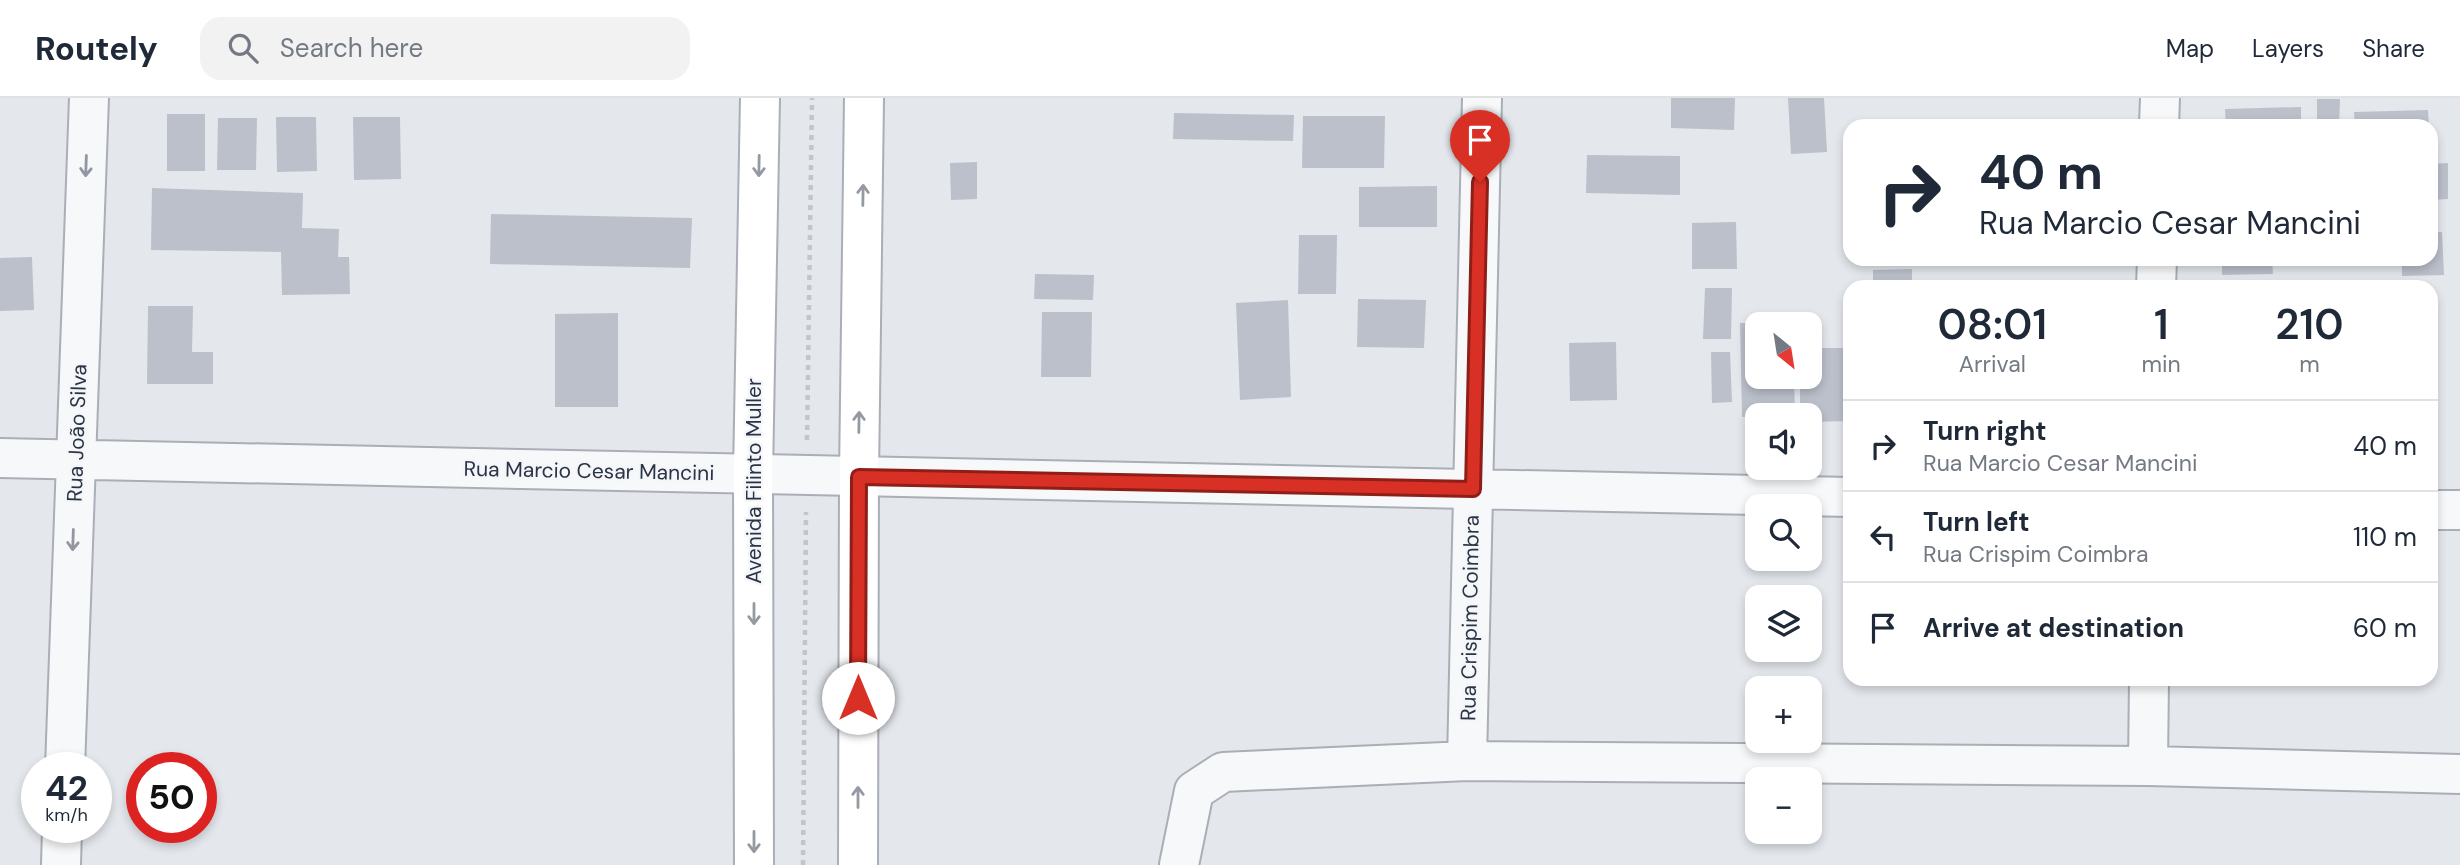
<!DOCTYPE html>
<html lang="en">
<head>
<meta charset="utf-8">
<style>
	:root { --surface:#fff; --page:#f2f2f3; --text:#1f2937; --muted:#747a83; --line:#e0e1e3 }
	body { margin:0; font-family:"DM Sans",sans-serif; background:var(--page); color:var(--text); height:100vh; display:flex; flex-direction:column; font-size:26px; white-space:nowrap }
	* { box-sizing:border-box; margin:0 }
	p { font-size:23px; color:var(--muted) }
	.icon { flex:none; width:38px; height:38px; fill:none; stroke:currentColor; stroke-width:2; stroke-linecap:round; stroke-linejoin:round }
	.map { position:relative; flex:1; overflow:hidden }
	.side { position:absolute; left:1843px; top:182px; width:595px; height:406px; display:flex; flex-direction:column; background:var(--surface); border-radius:21px; box-shadow:0 4px 10px #0003 }
	.side>* { flex:none }
	.hud { position:absolute; left:1843px; top:21px; width:595px; height:147px; border-radius:21px; box-shadow:0 4px 10px #0003; background:#fff; color:var(--text); overflow:hidden }
	.needle { width:46px; rotate:150deg }
	.fabs { position:absolute; left:1745px; top:214px; display:grid; gap:14px }
	.fabs a { display:grid; place-items:center; width:77px; height:77px; border-radius:14px; background:var(--surface); box-shadow:0 4px 10px #0003; font-size:35px }
	.speed { position:absolute; left:21px; top:654px; display:flex; gap:14px; font-size:35px; font-weight:700; text-align:center }
	.speed>* { display:grid; place-content:center; width:91px; height:91px; border-radius:50%; background:var(--surface); box-shadow:0 4px 10px #0003; line-height:1 }
	.speed small { font-size:18px; font-weight:400 }
	.speed .limit { border:10px solid #d22; background:#fff; color:#111 }
	.pin { position:absolute; display:grid; place-items:center; width:60px; height:60px; color:#fff; margin:-72px -30px; border-radius:50% 50% 50% 0; rotate:-45deg; box-shadow:0 0 7px #0007 }
	.pin .icon { rotate:45deg }
	.me { position:absolute; width:77px; margin:-38px; rotate:0deg; stroke-linejoin:round; filter:drop-shadow(0 0 5px #0008) }
	.turn { display:flex; align-items:center; gap:24px; height:147px; padding:0 21px; font-size:32px }
	.turn .icon { width:91px; height:91px; stroke-width:2.5 }
	.turn b { display:block; font-size:49px; line-height:60px }
	.eta { display:flex; justify-content:space-evenly; align-items:center; height:119px; text-align:center }
	.eta b { font-size:42px; font-weight:600; line-height:49px }
	ul { padding:0; list-style:none }
	li { display:flex; align-items:center; gap:21px; height:91px; padding:0 21px; border-top:2px solid var(--line) }
	li div { flex:1 }
	li b { display:block; font-size:26px }
	li em { font-style:normal }
	header { display:flex; align-items:center; gap:42px; box-sizing:border-box; height:98px; padding:0 35px; background:var(--surface); border-bottom:2px solid var(--line) }
	header strong { font-size:33px }
	nav { display:flex; gap:38px; margin-inline-start:auto; font-size:24px }
	.search { width:490px; height:63px; background:var(--page); display:flex; align-items:center; gap:18px; box-sizing:border-box; padding:0 24px; border-radius:21px; color:var(--muted); font-size:26px }
	.map>svg:first-child { display:block }
	.building { fill:#bbc0ca }
	.lines { fill:none; stroke-linecap:round; stroke-linejoin:round }
	.street-casing { stroke:#a9aeb7; stroke-width:42 }
	.secondary-casing { stroke:#a9aeb7; stroke-width:42 }
	.path { stroke:#c2c5cb; stroke-width:4.5; stroke-dasharray:5 5; stroke-linecap:butt }
	.street { stroke:#f7f8fa; stroke-width:38 }
	.secondary { stroke:#fff; stroke-width:38 }
	.oneway { stroke:#9196a0 }
	.oneway2 { stroke:#959aa2 }
	.route-casing { stroke:#8d1f18; stroke-width:18 }
	.route { stroke:#d93025; stroke-width:12 }
	.labels { text-anchor:middle; dominant-baseline:central; stroke-width:5; stroke-linejoin:round; paint-order:stroke }
	.street-label { font-size:21px; fill:#2b3445; stroke:#f4f6f9 }
</style>
</head>
<body>
<header>
<strong>Routely</strong>
<div class="search"><svg class="icon" aria-label="search" viewBox="0 0 24 24"><circle cx="10" cy="10" r="6"/><path d="M15 15l6 6"/></svg>Search here</div>
<nav><a>Map</a><a>Layers</a><a>Share</a></nav>
</header>
<div class="map">
<svg width="2460" height="767" viewBox="0 0 2460 767">
	<rect width="100%" height="100%" fill="#e4e7ec"/>
	<path class="building" d="M1671,0H1735L1734,32L1671,30Z
		M1788,0H1824L1827,54L1791,56Z
		M2317,1H2340L2339,28H2317Z
		M2301,9V28H2226L2225,11Z
		M2428,12L2429,28H2355L2354,14Z
		M1174,15L1294,17L1293,43L1173,41Z
		M167,16H205V73H167Z
		M1303,18H1385L1384,70H1302Z
		M276,19H316L317,73L277,74Z
		M353,19H400L401,81L354,82Z
		M218,20H257L256,72H217Z
		M1587,57L1680,58V97L1586,95Z
		M977,64V101L951,102L950,65Z
		M2448,65V101L2431,102V66Z
		M1437,88V129H1359V89Z
		M152,90L303,95L302,130L339,131L338,159H349L350,196L282,197L281,154L151,152Z
		M491,116L692,120L690,170L490,166Z
		M1736,124L1737,171H1692V125Z
		M2431,134H2442L2444,177L2402,178V161H2431Z
		M1299,137H1337L1336,196H1298Z
		M32,159L34,212L0,213V160Z
		M2222,161H2272L2273,176L2222,177Z
		M1912,171V189H1873V172Z
		M1035,176L1094,177L1093,202L1034,201Z
		M1705,190H1732L1731,241H1703Z
		M1358,201L1426,202L1424,250L1357,249Z
		M1288,202L1291,299L1240,302L1236,205Z
		M148,208H193L192,254H213V286H147Z
		M1042,214H1092L1091,279H1041Z
		M618,215V309H555V216Z
		M1740,225H1757V278H1794L1795,317L1742,319Z
		M1616,244L1617,302L1570,303L1569,245Z
		M1810,250H1847L1849,323L1810,324V317H1800V278H1810Z
		M1711,254H1730L1732,304L1712,305Z"/>
	<g class="lines">
		<g class="street-casing">
			<path id="street" d="M2159,28L2160,0
				M2156,189L2157,161
				M0,360L1850,399
				M2431,412H2460
				M1467,663L1482,0
				M2148,668L2149,581
				M65,670L89,0
				M61,767L62,730
				M1179,767L1194,693L1223,674L1467,663L2148,668L2460,676"/>
		</g>
		<g class="secondary-casing">
			<path id="secondary" d="M754,767L753,376L760,0
				M858,767L859,378L864,0"/>
		</g>
		<path class="path" d="M807,342L812,0
			M803,767L806,414"/>
		<use href="#street" class="street"/>
		<use href="#secondary" class="secondary"/>
	</g>
	<defs><path id="oneway-shaft" d="M-6 0H5M1.5-3L5.5 0L1.5 3" fill="none" stroke-width="1.6" stroke-linecap="round" stroke-linejoin="round" transform="scale(1.75)"/></defs>
	<g class="oneway">
		<use href="#oneway-shaft" transform="translate(86 68) rotate(92)"/>
		<use href="#oneway-shaft" transform="translate(73 442) rotate(92)"/>
	</g>
	<g class="oneway2">
		<use href="#oneway-shaft" transform="translate(759 68) rotate(91)"/>
		<use href="#oneway-shaft" transform="translate(863 97) rotate(-89)"/>
		<use href="#oneway-shaft" transform="translate(859 324) rotate(-89)"/>
		<use href="#oneway-shaft" transform="translate(754 516) rotate(90)"/>
		<use href="#oneway-shaft" transform="translate(858 699) rotate(-90)"/>
		<use href="#oneway-shaft" transform="translate(754 744) rotate(90)"/>
	</g>
	<g class="lines">
		<g class="route-casing">
			<path id="route" d="M858,600L859,379L1473,391L1480,84"/>
		</g>
		<use href="#route" class="route"/>
	</g>
	<g class="labels">
		<g class="street-label">
			<text transform="translate(77 335) rotate(-88)">Rua João Silva</text>
			<text transform="translate(589 373) rotate(1)">Rua Marcio Cesar Mancini</text>
			<text transform="translate(754 383) rotate(-90)">Avenida Filinto Muller</text>
			<text transform="translate(1470 520) rotate(-89)">Rua Crispim Coimbra</text>
		</g>
	</g>
</svg>
<div class="fabs">
<a><svg class="needle" viewBox="-14 -14 28 28"><path d="M0-13l5 13h-10z" fill="#e53935"/><path d="M0 13l5-13h-10z" fill="#747a83"/></svg></a>
<a><svg class="icon" aria-label="sound" viewBox="0 0 24 24"><path d="M4 9h4l5-4v14l-5-4H4zM17 9q2 3 0 6"/></svg></a>
<a><svg class="icon" aria-label="search" viewBox="0 0 24 24"><circle cx="10" cy="10" r="6"/><path d="M15 15l6 6"/></svg></a>
<a><svg class="icon" aria-label="layers" viewBox="0 0 24 24"><path d="M12 4l9 5-9 5-9-5zM3 14l9 5 9-5"/></svg></a>
<a>+</a>
<a>−</a>
</div>
<div class="speed"><div>42<small>km/h</small></div><div class="limit">50</div></div>
<div class="pin" style="left:1480px;top:84px;background:#d93025"><svg class="icon" aria-label="arrive" viewBox="0 0 24 24"><path d="M6 21V4h12l-3 4 3 4H6"/></svg></div>
<svg class="me" style="left:858px;top:600px" viewBox="-20 -20 40 40"><circle r="19" fill="#fff"/><path d="M0-13L10 11 0 6-10 11z" fill="#d93025"/></svg>
<div class="hud">
<div class="turn"><svg class="icon" aria-label="right" viewBox="0 0 24 24"><path d="M7 20v-9h11M14 6l5 5-5 5"/></svg><div><b>40 m</b>Rua Marcio Cesar Mancini</div></div>
</div>
<section class="side">
<div class="eta">
<div><b>08:01</b><p>Arrival</p></div>
<div><b>1</b><p>min</p></div>
<div><b>210</b><p>m</p></div>
</div>
<ul>
<li><svg class="icon" aria-label="right" viewBox="0 0 24 24"><path d="M7 20v-9h11M14 6l5 5-5 5"/></svg><div><b>Turn right</b><p>Rua Marcio Cesar Mancini</p></div><em>40 m</em></li>
<li><svg class="icon" aria-label="left" viewBox="0 0 24 24"><path d="M17 20v-9H6M10 6l-5 5 5 5"/></svg><div><b>Turn left</b><p>Rua Crispim Coimbra</p></div><em>110 m</em></li>
<li><svg class="icon" aria-label="arrive" viewBox="0 0 24 24"><path d="M6 21V4h12l-3 4 3 4H6"/></svg><div><b>Arrive at destination</b></div><em>60 m</em></li>
</ul>
</section>
</div>
</body>
</html>
